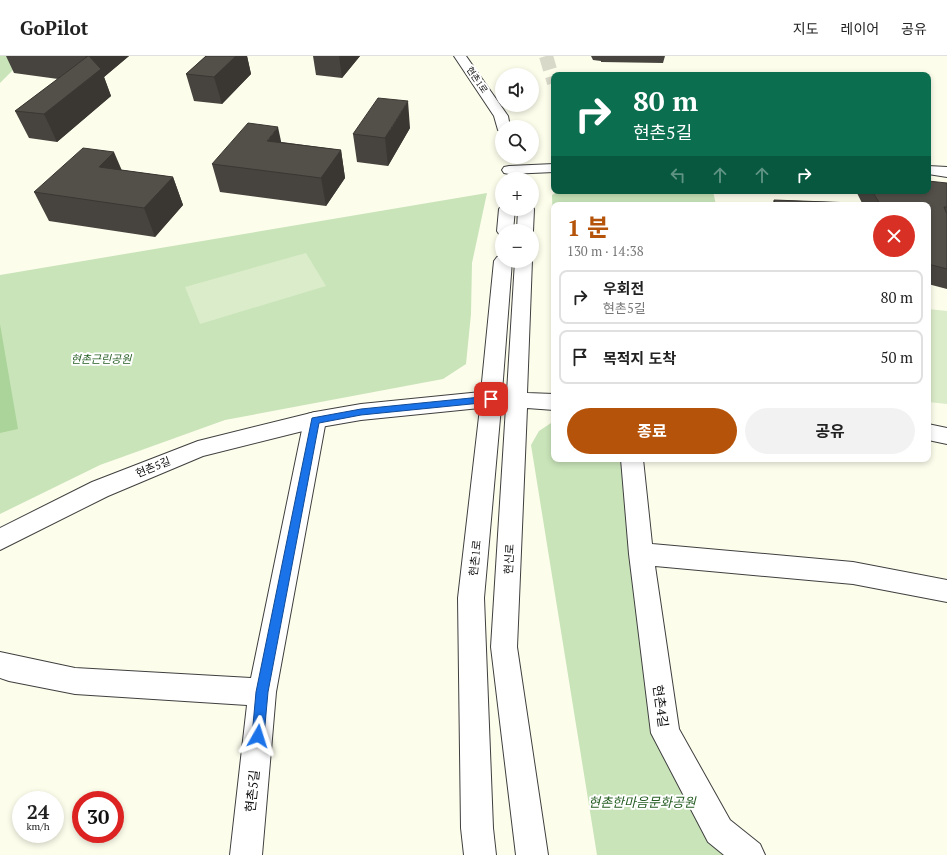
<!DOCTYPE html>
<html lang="ko">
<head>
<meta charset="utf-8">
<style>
	:root { --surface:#fff; --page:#f2f2f2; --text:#222; --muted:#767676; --line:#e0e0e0; --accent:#b45309 }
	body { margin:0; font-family:"PT Serif","Noto Sans KR",serif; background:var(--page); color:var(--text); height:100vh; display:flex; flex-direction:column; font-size:15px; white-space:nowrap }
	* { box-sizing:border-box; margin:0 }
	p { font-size:13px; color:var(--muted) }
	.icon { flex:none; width:22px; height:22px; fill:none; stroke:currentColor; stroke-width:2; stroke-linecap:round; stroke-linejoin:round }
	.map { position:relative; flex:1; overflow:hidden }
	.details { position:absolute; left:551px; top:146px; width:380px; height:260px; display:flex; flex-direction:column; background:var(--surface); border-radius:8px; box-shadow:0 2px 6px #0003 }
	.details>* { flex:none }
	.banner { position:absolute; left:551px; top:16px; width:380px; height:122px; border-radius:8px; box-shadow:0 2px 6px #0003; background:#0b6e4f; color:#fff; overflow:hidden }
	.buttons { position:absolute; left:495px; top:12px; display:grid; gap:8px }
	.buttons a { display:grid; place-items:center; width:44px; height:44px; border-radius:50%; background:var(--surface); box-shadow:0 2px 6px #0003; font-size:20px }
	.speed { position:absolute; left:12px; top:735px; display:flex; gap:8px; font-size:20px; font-weight:700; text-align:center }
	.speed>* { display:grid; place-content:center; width:52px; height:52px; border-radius:50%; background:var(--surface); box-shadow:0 2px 6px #0003; line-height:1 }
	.speed small { font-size:10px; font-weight:400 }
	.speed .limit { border:6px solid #d22; background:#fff; color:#111 }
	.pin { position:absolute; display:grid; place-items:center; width:34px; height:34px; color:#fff; margin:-17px; border-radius:8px; box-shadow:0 2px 6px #0006 }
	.me { position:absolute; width:44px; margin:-22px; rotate:6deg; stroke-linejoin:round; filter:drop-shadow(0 0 3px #0008) }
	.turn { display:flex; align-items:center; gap:14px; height:84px; padding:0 16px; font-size:18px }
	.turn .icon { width:52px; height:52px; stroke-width:2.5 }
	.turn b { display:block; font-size:28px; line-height:34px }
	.lanes { display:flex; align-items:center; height:38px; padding:0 16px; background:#0003; justify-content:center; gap:20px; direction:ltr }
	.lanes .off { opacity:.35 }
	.round { display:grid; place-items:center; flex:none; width:42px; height:42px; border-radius:21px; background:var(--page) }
	.headline { display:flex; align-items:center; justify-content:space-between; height:68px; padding:0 16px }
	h1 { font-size:24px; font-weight:700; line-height:30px; color:var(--accent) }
	.button { display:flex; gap:8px; margin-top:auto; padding:8px 16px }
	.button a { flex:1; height:46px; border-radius:24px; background:var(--accent); color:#fff; font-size:16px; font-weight:700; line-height:46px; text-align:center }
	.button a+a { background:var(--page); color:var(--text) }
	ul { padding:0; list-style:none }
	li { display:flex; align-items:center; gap:12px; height:54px; margin:0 8px 6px; padding:0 8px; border:2px solid var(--line); border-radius:8px }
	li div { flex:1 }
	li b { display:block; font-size:15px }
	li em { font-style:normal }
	header { display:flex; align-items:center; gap:24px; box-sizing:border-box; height:56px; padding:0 20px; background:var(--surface); border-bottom:1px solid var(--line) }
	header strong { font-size:19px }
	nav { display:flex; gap:22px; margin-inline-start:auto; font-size:14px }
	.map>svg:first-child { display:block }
	.green { fill:#c9e4b9 }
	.forest { fill:#abd49a }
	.pitch { fill:#dbecca }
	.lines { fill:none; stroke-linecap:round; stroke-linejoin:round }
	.minor-tunnel { stroke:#d9d9ca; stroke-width:14; stroke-dasharray:14 7; stroke-linecap:butt }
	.minor-casing { stroke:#3f3f3f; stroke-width:2 }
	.tertiary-casing { stroke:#3f3f3f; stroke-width:2 }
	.minor { fill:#fff; fill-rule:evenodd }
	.tertiary { fill:#fff; fill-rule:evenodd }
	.wall { fill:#47443f }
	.shaded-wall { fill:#3a3733 }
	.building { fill:#534f49; stroke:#3a3733 }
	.route { fill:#1a73e8; stroke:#114b97 }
	.labels { text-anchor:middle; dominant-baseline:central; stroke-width:4; stroke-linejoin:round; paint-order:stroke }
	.far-street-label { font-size:9px; fill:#0c0c0c; stroke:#fff }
	.park-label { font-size:11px; font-style:italic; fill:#255d22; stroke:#fff }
	.street-label { font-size:11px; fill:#0c0c0c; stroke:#fff }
	.near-street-label { font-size:13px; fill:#0c0c0c; stroke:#fff }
	.near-park-label { font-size:13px; font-style:italic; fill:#255d22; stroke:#fff }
</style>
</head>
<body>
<header>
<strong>GoPilot</strong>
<nav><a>지도</a><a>레이어</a><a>공유</a></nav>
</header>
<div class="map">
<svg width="947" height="799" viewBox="0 0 947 799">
	<rect width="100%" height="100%" fill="#fdfdec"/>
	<path class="green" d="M0,0H27L0,27Z
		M558,135H713L716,149H554V204L552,139Z
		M487,137L472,207L471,258L466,308L443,323L225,364L100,409L0,458V219Z
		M554,365V403H633L665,677L749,799H597L531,389L539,375Z"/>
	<path class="forest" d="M0,268L18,373L0,377Z"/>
	<path class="pitch" d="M306,197L326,230L200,268L185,231Z
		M928,253L947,255V348L928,346Z"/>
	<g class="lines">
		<path class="minor-tunnel" d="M546,0L554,27"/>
		<g class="minor-casing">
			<path id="minor" d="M315,356L322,358L326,364L276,636L262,799H230L247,649L75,638L9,625L0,622V596L75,612L251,622L304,364L308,358Z
				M621,403H643L652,488L853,506L947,524V546L853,528L655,510L679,673L730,764L760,788L765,799H724L708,786L651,677L629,498Z"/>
		</g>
		<g class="tertiary-casing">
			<path id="tertiary" d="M454,0H466L508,60L510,71H502V75L498,74L494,60Z
				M554,108V116L509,118L504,117L502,114L504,111L509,110Z
				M928,110L947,111V121L928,118Z
				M502,149V153H515L513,175H502V179L499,178L497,175L499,153Z
				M532,150L534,153L533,175L532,177V175H517L518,153H532Z
				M502,200V205H512L502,336H507L515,205L532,204L527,337L554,338V354L527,352L517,591L548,799H516L491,591L506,351H501L484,542L493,772L496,799H464L461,772L458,542L480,352L361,364L315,372L203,400L108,440L0,494V472L92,426L198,385L315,356L361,348L481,336L494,205L497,201Z
				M928,368L947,372V388L928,384Z"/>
		</g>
		<use href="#minor" class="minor"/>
		<use href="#tertiary" class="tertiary"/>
	</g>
	<path class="wall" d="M6,0H129L104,21L111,40L57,86L29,82L15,55L58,23L14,17Z
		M206,0H247L251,18L222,48L194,45L186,18Z
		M313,0H360L342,22L316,19Z
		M591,0H665L663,7L601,6V5L593,4Z
		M410,72L388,110L357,106L353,78Z
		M282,86L341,94L345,122L326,150L220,136L212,108Z
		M122,114L173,121L183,149L155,181L49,165L34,136Z
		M947,127V233L928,228V149H772L774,144L862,147L857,137V135H928Z"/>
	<path class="shaded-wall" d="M86,0H129L104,21L111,40L57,86L44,58L93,20L85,1Z
		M236,0H247L251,18L222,48L214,21Z
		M339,0H360L342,22Z
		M408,45L410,72L388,110L385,82Z
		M278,71L284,99L267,85Z
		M341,94L345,122L326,150L321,122Z
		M114,96L126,124L99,111Z
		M173,121L183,149L155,181L144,152Z"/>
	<path class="building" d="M88,0H89L101,13L44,58L15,55Z
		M206,0H236L214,21L186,18Z
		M378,42L408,45L385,82L353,78Z
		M248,67L278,71L267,85L341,94L321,122L212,108Z
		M83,92L114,96L99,111L173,121L144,152L34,136Z
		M928,125L947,127V151H944L947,158V213L928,208V149H775L774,144L880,148L872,135H928Z"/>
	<path class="route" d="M491,340L495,343L491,346L361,359L319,367L268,636L264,680L262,684L258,686L253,684L252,680L256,636L312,362L361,353Z"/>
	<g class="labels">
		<g class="far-street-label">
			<text transform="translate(477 24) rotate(56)">현촌1로</text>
		</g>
		<g class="park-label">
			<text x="101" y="303">현촌근린공원</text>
		</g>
		<g class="street-label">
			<text transform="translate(153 411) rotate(-22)">현촌5길</text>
			<text transform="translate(475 502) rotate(-84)">현촌1로</text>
			<text transform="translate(509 503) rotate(-87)">현신로</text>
		</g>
		<g class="near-street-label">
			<text transform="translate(661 650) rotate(82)">현촌4길</text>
			<text transform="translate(252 735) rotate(-84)">현촌5길</text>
		</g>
		<g class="near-park-label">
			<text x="642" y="746">현촌한마음문화공원</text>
		</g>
	</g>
</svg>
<div class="buttons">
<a><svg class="icon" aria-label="sound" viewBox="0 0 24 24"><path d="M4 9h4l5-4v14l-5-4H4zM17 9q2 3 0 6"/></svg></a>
<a><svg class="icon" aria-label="search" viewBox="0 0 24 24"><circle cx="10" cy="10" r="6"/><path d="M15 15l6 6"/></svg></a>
<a>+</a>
<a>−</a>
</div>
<div class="speed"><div>24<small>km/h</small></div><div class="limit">30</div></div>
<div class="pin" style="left:491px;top:343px;background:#d93025"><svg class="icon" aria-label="arrive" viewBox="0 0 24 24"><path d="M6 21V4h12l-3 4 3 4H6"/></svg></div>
<svg class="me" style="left:258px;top:680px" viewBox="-20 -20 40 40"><path d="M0-17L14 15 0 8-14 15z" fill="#1a73e8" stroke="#fff" stroke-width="4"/></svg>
<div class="banner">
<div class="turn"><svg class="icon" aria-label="right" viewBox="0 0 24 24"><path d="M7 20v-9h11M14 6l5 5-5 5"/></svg><div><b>80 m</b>현촌5길</div></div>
<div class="lanes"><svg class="icon off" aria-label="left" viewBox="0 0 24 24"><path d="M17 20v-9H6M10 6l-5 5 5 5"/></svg><svg class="icon off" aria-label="ahead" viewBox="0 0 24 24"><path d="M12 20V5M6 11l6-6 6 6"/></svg><svg class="icon off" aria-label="ahead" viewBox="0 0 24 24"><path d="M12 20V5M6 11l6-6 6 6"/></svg><svg class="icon" aria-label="right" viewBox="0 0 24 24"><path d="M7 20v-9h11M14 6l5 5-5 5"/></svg></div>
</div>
<section class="details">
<div class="headline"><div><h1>1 분</h1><p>130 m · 14:38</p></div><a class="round" style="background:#d93025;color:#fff"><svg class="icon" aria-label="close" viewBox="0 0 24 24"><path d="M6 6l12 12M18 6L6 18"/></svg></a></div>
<ul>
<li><svg class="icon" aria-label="right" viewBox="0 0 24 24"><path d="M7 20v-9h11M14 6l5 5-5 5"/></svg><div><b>우회전</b><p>현촌5길</p></div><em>80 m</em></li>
<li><svg class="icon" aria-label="arrive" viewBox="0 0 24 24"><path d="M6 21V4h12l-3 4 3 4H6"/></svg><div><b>목적지 도착</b></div><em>50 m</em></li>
</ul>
<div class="button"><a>종료</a><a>공유</a></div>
</section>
</div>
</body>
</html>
